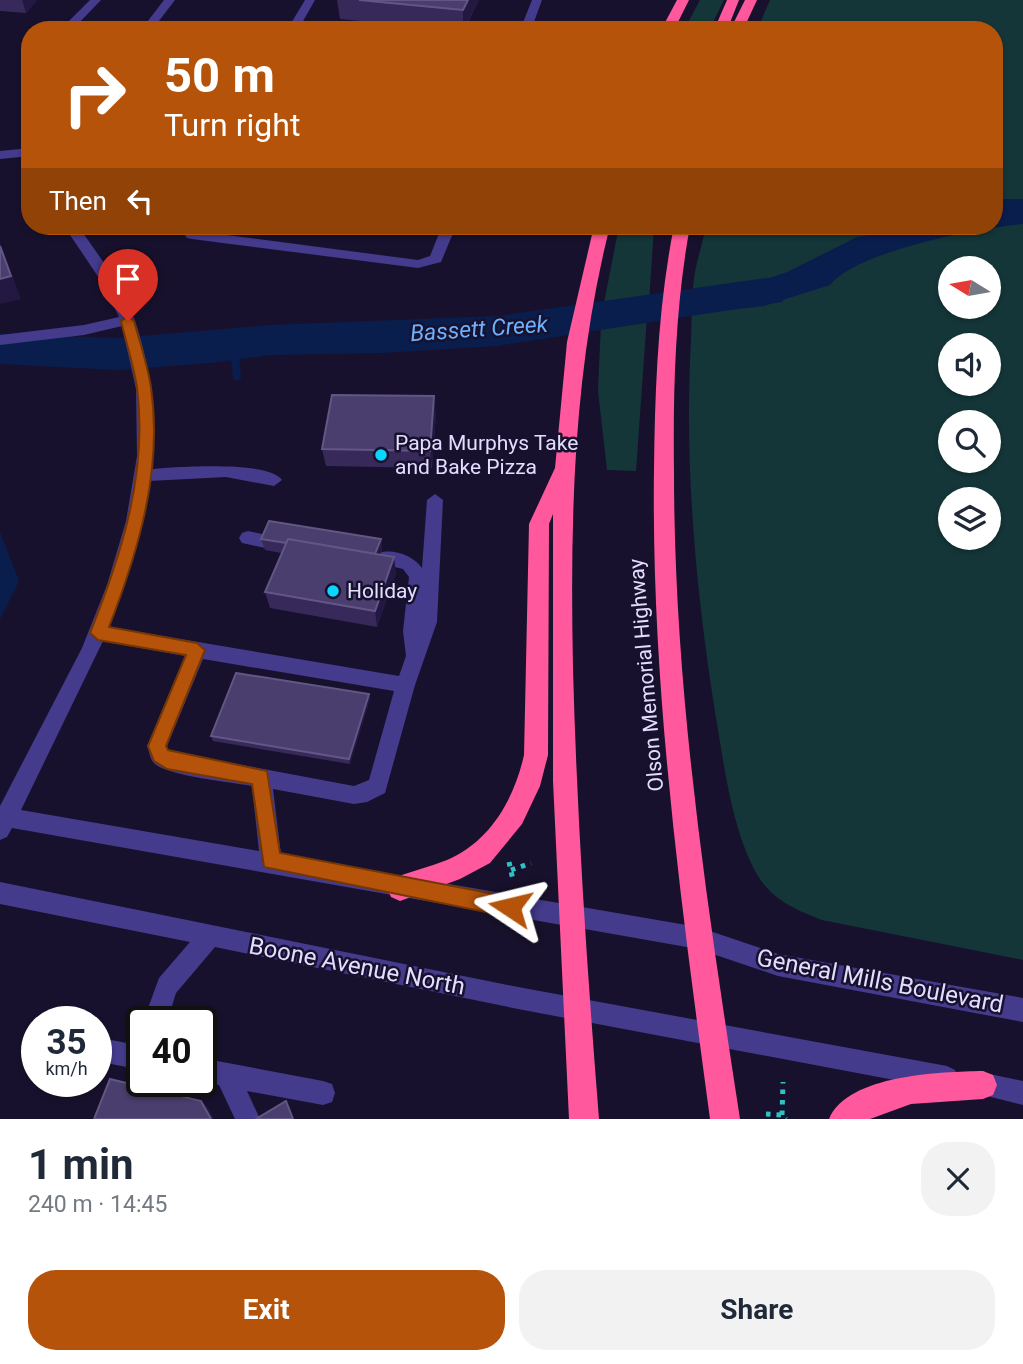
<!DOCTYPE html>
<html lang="en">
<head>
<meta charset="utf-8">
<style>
	:root { --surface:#fff; --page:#f2f2f3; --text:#1f2937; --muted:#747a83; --accent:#b45309 }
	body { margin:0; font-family:Roboto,sans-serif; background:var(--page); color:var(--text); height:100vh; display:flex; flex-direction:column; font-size:26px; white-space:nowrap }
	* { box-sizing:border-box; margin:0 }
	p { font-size:23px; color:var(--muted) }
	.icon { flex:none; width:38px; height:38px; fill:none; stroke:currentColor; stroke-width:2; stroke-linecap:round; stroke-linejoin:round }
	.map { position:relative; height:1119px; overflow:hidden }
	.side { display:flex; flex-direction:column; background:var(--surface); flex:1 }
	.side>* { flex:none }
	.banner { position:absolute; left:21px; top:21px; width:982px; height:214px; border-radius:28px; box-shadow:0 2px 5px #0004; background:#b45309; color:#fff; overflow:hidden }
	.needle { width:46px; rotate:281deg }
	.controls { position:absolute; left:938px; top:256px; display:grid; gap:14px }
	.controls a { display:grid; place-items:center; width:63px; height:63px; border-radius:50%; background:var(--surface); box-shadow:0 2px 5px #0004; font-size:35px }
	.speed { position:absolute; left:21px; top:1006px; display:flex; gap:14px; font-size:35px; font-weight:700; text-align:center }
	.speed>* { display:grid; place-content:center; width:91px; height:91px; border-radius:50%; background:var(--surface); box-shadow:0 2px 5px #0004; line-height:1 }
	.speed small { font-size:18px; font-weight:400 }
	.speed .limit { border:4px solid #111; border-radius:10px; background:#fff; color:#111 }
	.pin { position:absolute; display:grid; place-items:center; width:60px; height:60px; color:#fff; margin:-72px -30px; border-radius:50% 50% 50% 0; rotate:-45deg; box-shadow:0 0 7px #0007 }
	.pin .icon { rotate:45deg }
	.me { position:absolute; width:77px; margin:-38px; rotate:280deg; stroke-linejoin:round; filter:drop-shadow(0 0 5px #0008) }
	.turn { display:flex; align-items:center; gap:24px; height:147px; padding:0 28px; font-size:32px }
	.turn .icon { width:91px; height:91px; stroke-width:2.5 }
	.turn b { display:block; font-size:49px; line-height:60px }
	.then { display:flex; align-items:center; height:66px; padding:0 28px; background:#0003; gap:14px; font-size:26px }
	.round { display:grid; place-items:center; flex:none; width:74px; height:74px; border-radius:28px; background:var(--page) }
	.headline { display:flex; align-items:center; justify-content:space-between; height:119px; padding:0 28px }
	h1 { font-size:42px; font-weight:700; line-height:52px }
	.action { display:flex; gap:14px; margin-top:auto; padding:14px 28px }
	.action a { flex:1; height:80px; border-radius:28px; background:var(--accent); color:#fff; font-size:28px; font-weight:700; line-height:80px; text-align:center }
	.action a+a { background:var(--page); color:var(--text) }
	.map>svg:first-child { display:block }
	.green { fill:#143638; fill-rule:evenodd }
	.water { fill:#0a1e4d }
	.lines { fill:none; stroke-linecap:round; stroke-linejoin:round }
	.stream { fill:#0a1e4d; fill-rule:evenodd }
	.river { fill:#0a1e4d; fill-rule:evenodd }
	.path { stroke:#2ec2c2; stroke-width:5; stroke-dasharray:4.5 6; stroke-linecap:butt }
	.minor { fill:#443b8d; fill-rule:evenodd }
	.highway { fill:#ff589d; fill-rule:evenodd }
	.wall { fill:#372a5b }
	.shaded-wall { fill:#231841 }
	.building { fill:#493e6d; stroke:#625784; stroke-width:2 }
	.route { fill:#b45309; stroke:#753606; stroke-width:2 }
	.poi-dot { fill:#09d6ff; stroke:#18112d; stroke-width:2.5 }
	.labels { text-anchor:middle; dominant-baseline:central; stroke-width:5; stroke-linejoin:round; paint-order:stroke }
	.poi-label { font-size:21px; fill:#e3ddff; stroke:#18112d; text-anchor:start }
	.street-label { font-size:21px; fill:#e3ddff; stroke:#18112d }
	.water-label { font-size:23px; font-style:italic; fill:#6bb1ff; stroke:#18112d }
	.near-street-label { font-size:24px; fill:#e3ddff; stroke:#18112d }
</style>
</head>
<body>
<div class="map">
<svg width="1023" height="1119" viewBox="0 0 1023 1119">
	<rect width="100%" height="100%" fill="#18112d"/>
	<path class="green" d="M700,0H724L709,30H684Z
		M770,0H1023V960L822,920C793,909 767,897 753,867C730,820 724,763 715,712C696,591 684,465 691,341C692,319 691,295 695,272C698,257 703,241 706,226H994V30H757ZM950,268H989V306H950ZM950,345H989V383H950ZM950,422H989V460H950ZM950,499H989V537H950Z
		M619,226H654L649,303L603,308Z
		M647,316L636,471L607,470L598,391L601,323Z"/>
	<path class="water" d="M994,199H1023V224C978,228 857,251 830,285L764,306L701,313L694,309V295L703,291L737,289L787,272L857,237L881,233L887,227L994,226Z
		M649,303L647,316L601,323L603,308Z
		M0,532L19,581L0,619Z"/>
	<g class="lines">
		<path class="stream" d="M231,343H237L238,345L241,378L237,381L233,378L230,345Z"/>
		<path class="river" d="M766,278L782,282L788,292L782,302L497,346L382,353L271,355L210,363L118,370L0,364V334L118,338L271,325L497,316Z"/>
		<path class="path" d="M509,862L513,880
			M511,870L531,863
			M766,1114L782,1115L786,1119
			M782,1115L783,1082"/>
		<path class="minor" d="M90,0H101L77,25L113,27L118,30H64V26Z
			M164,0H175L152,30H141Z
			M305,0H315L298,30H287Z
			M532,0H542L531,30H520Z
			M30,148V156L0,159V151Z
			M64,226H78C96,252 117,279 130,308C149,353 158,421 151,469C175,467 269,460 282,480L274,486L226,477L149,481C142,532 127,579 109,627L399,676L406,656L403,631L409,577L403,569L377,563L374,558L377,553C393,548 413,555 422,568L427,500L435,494L443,500L437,622L415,685L385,793L367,802L354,804L273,789L281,855L698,927L778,954L1023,998V1022L778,976L698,949L12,828L7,837L0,840V806L82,648L107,585L126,521L137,456L136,389L122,326L84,335L0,345V335L84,325L119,317L103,284ZM103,641L185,656L147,746C149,751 150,758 153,762C164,776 232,782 252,786L259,851L21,810ZM203,659L394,691L369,780L354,786L168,751L167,746Z
			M178,226H192L196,231L418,260L430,256L442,226H456L441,262L418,268L192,239L187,238Z
			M248,531L271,536L274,541L271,546L265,548L242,543L239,538L242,533Z
			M0,882L518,987L947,1066L955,1070L959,1078L955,1086L947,1090L518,1009L215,947L176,993L167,1022H143L159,978L190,942L0,904Z
			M96,1037L142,1046V1070L96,1061Z
			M201,1058L323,1081L332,1084L335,1093L332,1102L323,1105L247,1091L260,1119H235L219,1085L200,1082Z
			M975,1071L1023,1081V1105L967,1091L963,1083L967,1075Z"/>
		<path class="highway" d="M677,0H689L674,30H661Z
			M727,0H739L727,30H714Z
			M745,0H757L743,30H730Z
			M594,226H610C573,371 570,519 573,669C577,819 587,969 599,1119H569L553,781V514L549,524L548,755L540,786L522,824L490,863L460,879L400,901L391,897L387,888L391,879C409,872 429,867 447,860C491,841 514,799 524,755L529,524L555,468L567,342Z
			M674,226H690C675,308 673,390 674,473C674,690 707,905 740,1119H710C681,903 651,687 654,469C655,388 658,306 674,226Z
			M983,1071L993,1075L997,1085L993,1095L983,1099L911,1104L870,1119H829C848,1074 942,1072 983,1071Z"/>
	</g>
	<path class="wall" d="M0,0H37L26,13L0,11Z
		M337,0H479L464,30H450L340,19Z
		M298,226H374L370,235Z
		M436,413L432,468L326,466L322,449Z
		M261,539H381L382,550L380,555L396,573L377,627L270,608L265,592L281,553L265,550Z
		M369,694L370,699L350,764L213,741L211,736Z"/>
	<path class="shaded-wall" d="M22,0H37L26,13Z
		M468,0H479L463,30V10Z
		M369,226H374L370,235Z
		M0,242L21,299L0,304Z
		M434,396L436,413L432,468L430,451Z
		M381,539L382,550L375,569L373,558Z
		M394,557L396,573L377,627L375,611Z
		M369,694L370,699L350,764L349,759Z
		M201,1101L209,1109L214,1119H211Z"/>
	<path class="building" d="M359,0H468L463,10Z
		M0,246L11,276L0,279Z
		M332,395L434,396L430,451L322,449Z
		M269,521L381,539L375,554L288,539L286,543L261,539Z
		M288,539L394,557L375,611L265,592Z
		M236,673L369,694L349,759L211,736Z
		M110,1079L201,1101L211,1119H94Z
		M286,1101L293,1119H256Z"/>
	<path class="route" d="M128,316L134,321C140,343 148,366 151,388C163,470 138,552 109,627L197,643L205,650L166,746L168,750L267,771L280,853L510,897L517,900L520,907L517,914L510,917L264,867L252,784L167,769L154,761L148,746L186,655L98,640L90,633C121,556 148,473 137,388C134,366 126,343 121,321Z"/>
	<g class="poi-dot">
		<circle cx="381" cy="455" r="7"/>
		<circle cx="333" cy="591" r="7"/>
	</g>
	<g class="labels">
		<g class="poi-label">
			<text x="395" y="443">Papa Murphys Take<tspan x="395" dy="24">and Bake Pizza</tspan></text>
			<text x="347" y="591">Holiday</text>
		</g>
		<g class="street-label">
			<text transform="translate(646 675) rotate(-95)">Olson Memorial Highway</text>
		</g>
		<g class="water-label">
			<text transform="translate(479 329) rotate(-4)">Bassett Creek</text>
		</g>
		<g class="near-street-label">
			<text transform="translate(357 966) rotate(11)">Boone Avenue North</text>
			<text transform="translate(880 981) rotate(11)">General Mills Boulevard</text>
		</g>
	</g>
</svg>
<div class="controls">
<a><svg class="needle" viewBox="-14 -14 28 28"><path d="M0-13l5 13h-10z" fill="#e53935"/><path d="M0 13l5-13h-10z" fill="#747a83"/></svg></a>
<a><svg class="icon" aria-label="sound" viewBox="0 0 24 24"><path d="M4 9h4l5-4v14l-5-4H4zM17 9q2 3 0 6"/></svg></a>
<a><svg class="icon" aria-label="search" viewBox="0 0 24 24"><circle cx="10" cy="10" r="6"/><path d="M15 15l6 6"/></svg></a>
<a><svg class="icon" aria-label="layers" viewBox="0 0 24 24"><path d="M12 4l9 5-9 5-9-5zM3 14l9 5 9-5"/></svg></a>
</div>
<div class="speed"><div>35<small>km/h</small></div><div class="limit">40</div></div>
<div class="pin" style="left:128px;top:321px;background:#d93025"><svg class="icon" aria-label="arrive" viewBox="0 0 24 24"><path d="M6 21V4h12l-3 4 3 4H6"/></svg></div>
<svg class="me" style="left:510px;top:907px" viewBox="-20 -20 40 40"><path d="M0-17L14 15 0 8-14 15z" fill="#b45309" stroke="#fff" stroke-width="4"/></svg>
<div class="banner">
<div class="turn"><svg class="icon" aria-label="right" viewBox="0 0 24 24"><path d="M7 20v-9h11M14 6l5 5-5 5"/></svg><div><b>50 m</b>Turn right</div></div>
<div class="then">Then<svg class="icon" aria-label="left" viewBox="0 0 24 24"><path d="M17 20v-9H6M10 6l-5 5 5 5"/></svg></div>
</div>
</div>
<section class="side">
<div class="headline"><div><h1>1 min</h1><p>240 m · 14:45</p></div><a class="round"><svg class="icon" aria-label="close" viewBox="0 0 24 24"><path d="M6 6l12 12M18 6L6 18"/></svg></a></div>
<div class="action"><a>Exit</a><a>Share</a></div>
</section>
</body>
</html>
